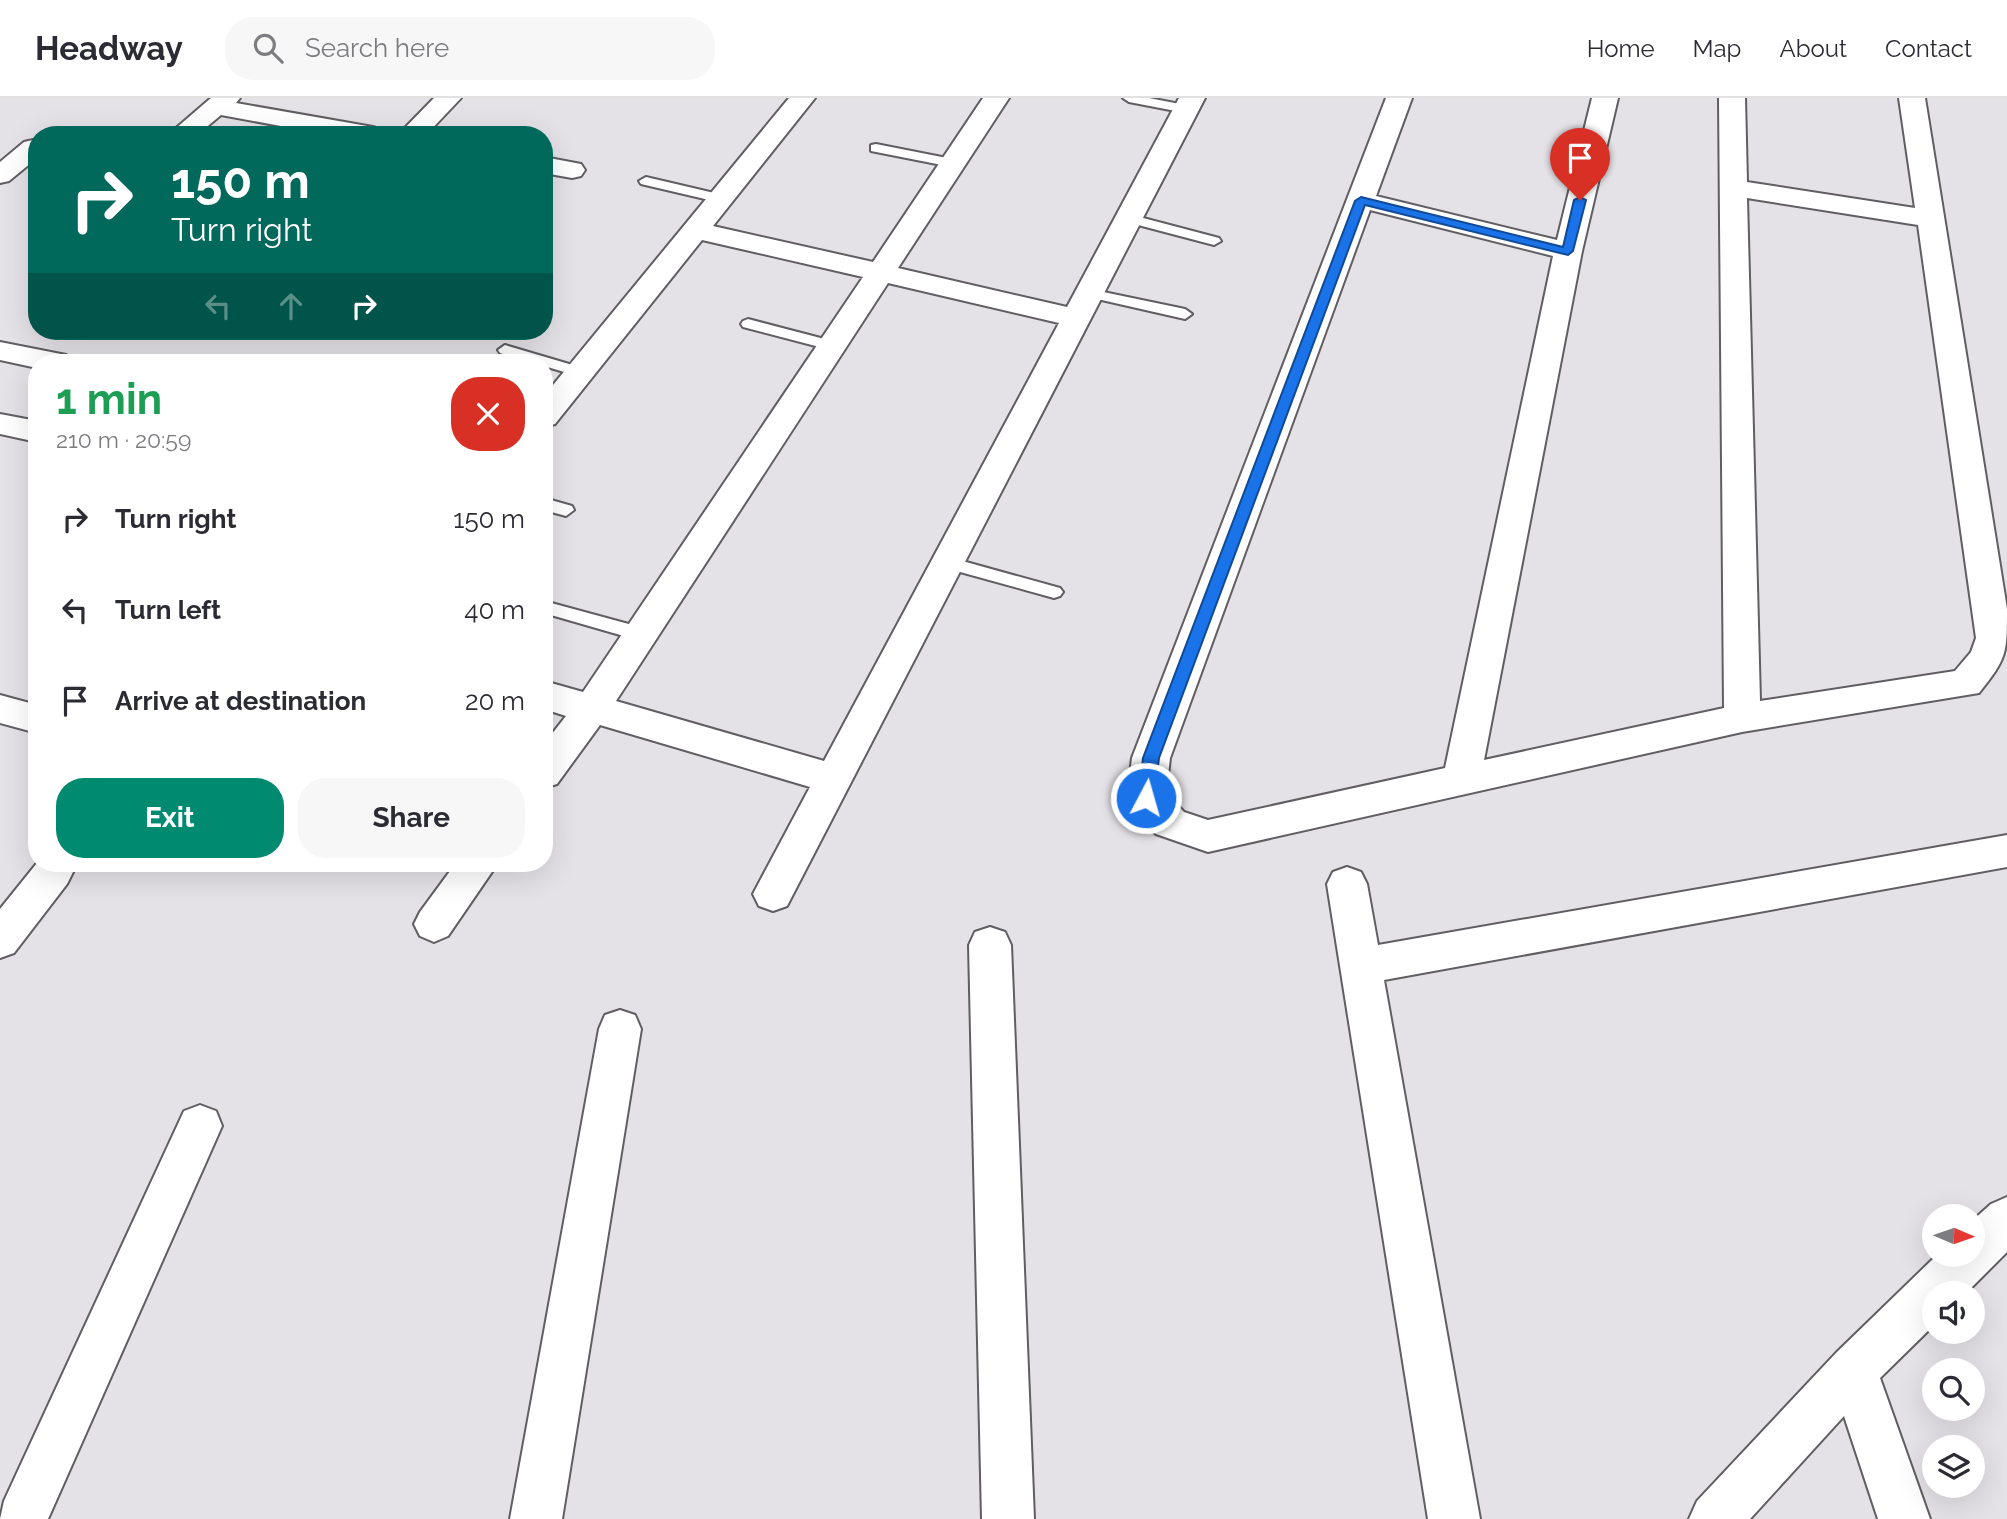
<!DOCTYPE html>
<html lang="en">
<head>
<meta charset="utf-8">
<style>
	:root { --surface:#fff; --page:#f7f7f7; --text:#2b2b33; --muted:#7c7c81; --line:#e1e1e2; --accent:#008b71 }
	body { margin:0; font-family:Raleway,sans-serif; background:var(--page); color:var(--text); height:100vh; display:flex; flex-direction:column; font-size:26px; white-space:nowrap }
	* { box-sizing:border-box; margin:0 }
	p { font-size:23px; color:var(--muted) }
	.icon { flex:none; width:38px; height:38px; fill:none; stroke:currentColor; stroke-width:2; stroke-linecap:round; stroke-linejoin:round }
	.map { position:relative; flex:1; overflow:hidden }
	.sheet { position:absolute; left:28px; top:256px; width:525px; height:518px; display:flex; flex-direction:column; background:var(--surface); border-radius:28px; box-shadow:0 7px 28px #0002 }
	.sheet>* { flex:none }
	.guide { position:absolute; left:28px; top:28px; width:525px; height:214px; border-radius:28px; box-shadow:0 7px 28px #0002; background:#00695c; color:#fff; overflow:hidden }
	.needle { width:46px; rotate:92deg }
	.controls { position:absolute; left:1922px; top:1106px; display:grid; gap:14px }
	.controls a { display:grid; place-items:center; width:63px; height:63px; border-radius:50%; background:var(--surface); box-shadow:0 7px 28px #0002; font-size:35px }
	.pin { position:absolute; display:grid; place-items:center; width:60px; height:60px; color:#fff; margin:-72px -30px; border-radius:50% 50% 50% 0; rotate:-45deg; box-shadow:0 0 7px #0007 }
	.pin .icon { rotate:45deg }
	.me { position:absolute; width:77px; margin:-38px; rotate:6deg; stroke-linejoin:round; filter:drop-shadow(0 0 5px #0008) }
	.turn { display:flex; align-items:center; gap:24px; height:147px; padding:0 28px; font-size:32px }
	.turn .icon { width:91px; height:91px; stroke-width:2.5 }
	.turn b { display:block; font-size:49px; line-height:60px }
	.lanes { display:flex; align-items:center; height:66px; padding:0 28px; background:#0003; justify-content:center; gap:35px; direction:ltr }
	.lanes .off { opacity:.35 }
	.round { display:grid; place-items:center; flex:none; width:74px; height:74px; border-radius:28px; background:var(--page) }
	.headline { display:flex; align-items:center; justify-content:space-between; height:119px; padding:0 28px }
	h1 { font-size:42px; font-weight:700; line-height:52px; color:#1e9e55 }
	.cta { display:flex; gap:14px; margin-top:auto; padding:14px 28px }
	.cta a { flex:1; height:80px; border-radius:28px; background:var(--accent); color:#fff; font-size:28px; font-weight:700; line-height:80px; text-align:center }
	.cta a+a { background:var(--page); color:var(--text) }
	ul { padding:0; list-style:none }
	li { display:flex; align-items:center; gap:21px; height:91px; padding:0 28px }
	li div { flex:1 }
	li b { display:block; font-size:26px }
	li em { font-style:normal }
	header { display:flex; align-items:center; gap:42px; box-sizing:border-box; height:98px; padding:0 35px; background:var(--surface); border-bottom:2px solid var(--line) }
	header strong { font-size:33px }
	nav { display:flex; gap:38px; margin-inline-start:auto; font-size:24px }
	.search { width:490px; height:63px; background:var(--page); display:flex; align-items:center; gap:18px; box-sizing:border-box; padding:0 24px; border-radius:28px; color:var(--muted); font-size:26px }
	.map>svg:first-child { display:block }
	.lines { fill:none; stroke-linecap:round; stroke-linejoin:round }
	.service-casing { stroke:#605e62; stroke-width:4 }
	.minor-casing { stroke:#605e62; stroke-width:4 }
	.service { fill:#fff; fill-rule:evenodd }
	.minor { fill:#fff; fill-rule:evenodd }
	.route { fill:#1a73e8; stroke:#114b97; stroke-width:2 }
</style>
</head>
<body>
<header>
<strong>Headway</strong>
<div class="search"><svg class="icon" aria-label="search" viewBox="0 0 24 24"><circle cx="10" cy="10" r="6"/><path d="M15 15l6 6"/></svg>Search here</div>
<nav><a>Home</a><a>Map</a><a>About</a><a>Contact</a></nav>
</header>
<div class="map">
<svg width="2007" height="1421" viewBox="0 0 2007 1421">
	<rect width="100%" height="100%" fill="#e5e2e7"/>
	<g class="lines">
		<g class="service-casing">
			<path id="service" d="M1123,0H1149L1190,8L1192,11L1186,15L1129,4Z
				M876,46L952,61L959,65L952,69L871,53V47Z
				M646,79L727,98L729,101L722,105L641,86L639,83Z
				M1128,116L1219,140L1221,143L1214,147L1123,123V117Z
				M1089,191L1185,211L1192,216L1185,221L1084,198L1082,195L1084,192Z
				M748,221L836,244L838,247L831,252L743,229L741,226L743,223Z
				M505,247L586,271L589,274L581,279L544,268V264H530L500,255L498,252Z
				M544,400L572,408L574,412L566,418L544,412Z
				M948,459L1060,490L1063,494L1060,498L1054,500L942,469L940,465L942,461Z
				M544,503L647,531L650,536L647,541L641,543L544,515Z"/>
		</g>
		<g class="minor-casing">
			<path id="minor" d="M211,0H240L236,5L373,29L382,32L386,37H329L221,17L197,37H168Z
				M434,0H461L426,37H398Z
				M789,0H815L713,128L873,164L983,0H1009L898,170L1067,209L1179,0H1205L787,808L773,813L759,808L753,796L810,689L600,627L557,686L544,690V646L566,618L544,611V583L583,594L863,179L702,142L555,326L544,329V298ZM888,185L1059,225L824,663L616,603Z
				M1386,0H1412L1376,98L1557,142L1592,0H1618L1582,153L1484,662L1724,610L1719,0H1745L1747,84L1915,110L1899,0H1925L2007,511C2007,556 2007,560 1979,595L1742,634L1208,754L1156,736L1132,711L1127,700L1132,660ZM1747,100L1918,127L1976,540L1971,554L1955,573L1760,603ZM1370,112L1553,158L1445,670L1208,722L1184,714L1166,695L1170,660Z
				M33,42L37,43V60L9,83L0,85V64L24,44Z
				M544,59L581,66L585,72L581,78L572,80L544,75Z
				M0,244L66,257L70,264H37V270L0,262Z
				M0,316L37,323V344L0,336Z
				M0,597L37,607V635L0,625Z
				M2007,737V769L1384,882L1480,1421H1428L1327,786L1333,774L1347,769L1361,774L1367,786L1378,847Z
				M37,765H68L73,774L67,786L14,855L0,860V811Z
				M456,765H498L448,838L434,844L420,838L414,826L420,814Z
				M990,829L1005,834L1011,847L1034,1421H982L969,847L975,834Z
				M620,912L635,917L641,931L562,1421H510L599,931L605,917Z
				M200,1007L216,1013L222,1028L48,1421H0L4,1403L184,1013Z
				M2007,1099V1154L1966,1195H1934V1227L1880,1280L1930,1421H1878L1844,1318L1750,1421H1689L1697,1403L1836,1255L1937,1157H1972V1123L1991,1106Z"/>
		</g>
		<use href="#service" class="service"/>
		<use href="#minor" class="minor"/>
	</g>
	<path class="route" d="M1361,99L1563,149L1574,102L1580,99L1586,102L1573,153L1568,157L1365,107L1159,660L1154,700L1146,706L1141,705L1139,700L1143,660L1355,103Z"/>
</svg>
<div class="controls">
<a><svg class="needle" viewBox="-14 -14 28 28"><path d="M0-13l5 13h-10z" fill="#e53935"/><path d="M0 13l5-13h-10z" fill="#7c7c81"/></svg></a>
<a><svg class="icon" aria-label="sound" viewBox="0 0 24 24"><path d="M4 9h4l5-4v14l-5-4H4zM17 9q2 3 0 6"/></svg></a>
<a><svg class="icon" aria-label="search" viewBox="0 0 24 24"><circle cx="10" cy="10" r="6"/><path d="M15 15l6 6"/></svg></a>
<a><svg class="icon" aria-label="layers" viewBox="0 0 24 24"><path d="M12 4l9 5-9 5-9-5zM3 14l9 5 9-5"/></svg></a>
</div>
<div class="pin" style="left:1580px;top:102px;background:#d93025"><svg class="icon" aria-label="arrive" viewBox="0 0 24 24"><path d="M6 21V4h12l-3 4 3 4H6"/></svg></div>
<svg class="me" style="left:1146px;top:700px" viewBox="-20 -20 40 40"><circle r="17" fill="#1a73e8" stroke="#fff" stroke-width="3"/><path d="M0-11L8 9 0 5-8 9z" fill="#fff"/></svg>
<div class="guide">
<div class="turn"><svg class="icon" aria-label="right" viewBox="0 0 24 24"><path d="M7 20v-9h11M14 6l5 5-5 5"/></svg><div><b>150 m</b>Turn right</div></div>
<div class="lanes"><svg class="icon off" aria-label="left" viewBox="0 0 24 24"><path d="M17 20v-9H6M10 6l-5 5 5 5"/></svg><svg class="icon off" aria-label="ahead" viewBox="0 0 24 24"><path d="M12 20V5M6 11l6-6 6 6"/></svg><svg class="icon" aria-label="right" viewBox="0 0 24 24"><path d="M7 20v-9h11M14 6l5 5-5 5"/></svg></div>
</div>
<section class="sheet">
<div class="headline"><div><h1>1 min</h1><p>210 m · 20:59</p></div><a class="round" style="background:#d93025;color:#fff"><svg class="icon" aria-label="close" viewBox="0 0 24 24"><path d="M6 6l12 12M18 6L6 18"/></svg></a></div>
<ul>
<li><svg class="icon" aria-label="right" viewBox="0 0 24 24"><path d="M7 20v-9h11M14 6l5 5-5 5"/></svg><div><b>Turn right</b></div><em>150 m</em></li>
<li><svg class="icon" aria-label="left" viewBox="0 0 24 24"><path d="M17 20v-9H6M10 6l-5 5 5 5"/></svg><div><b>Turn left</b></div><em>40 m</em></li>
<li><svg class="icon" aria-label="arrive" viewBox="0 0 24 24"><path d="M6 21V4h12l-3 4 3 4H6"/></svg><div><b>Arrive at destination</b></div><em>20 m</em></li>
</ul>
<div class="cta"><a>Exit</a><a>Share</a></div>
</section>
</div>
</body>
</html>
